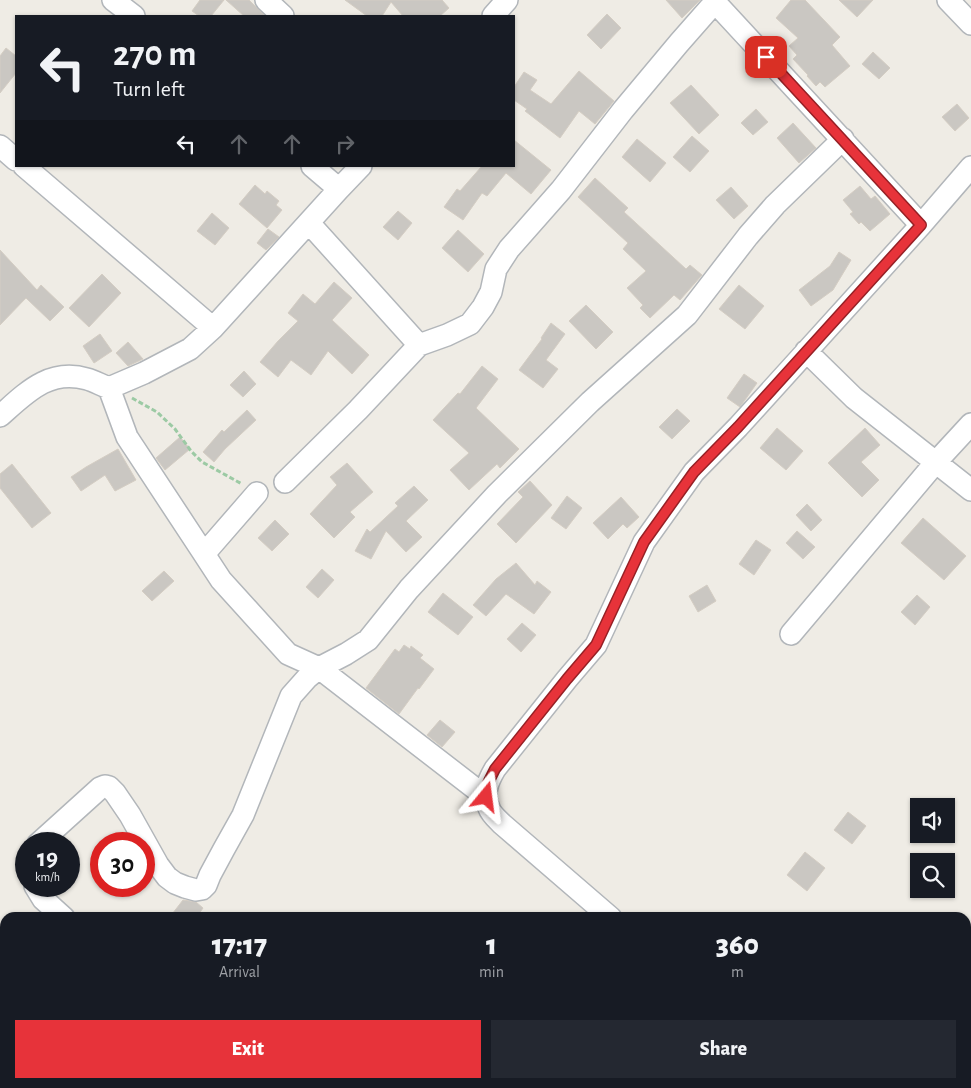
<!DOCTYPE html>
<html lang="en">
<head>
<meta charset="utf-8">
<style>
	:root { --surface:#171b24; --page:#242831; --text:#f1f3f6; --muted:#9ea1a6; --accent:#e7333a }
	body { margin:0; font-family:"Alegreya Sans",sans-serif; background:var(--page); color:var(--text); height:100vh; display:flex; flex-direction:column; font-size:19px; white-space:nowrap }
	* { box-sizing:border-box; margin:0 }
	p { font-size:16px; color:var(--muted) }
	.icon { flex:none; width:28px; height:28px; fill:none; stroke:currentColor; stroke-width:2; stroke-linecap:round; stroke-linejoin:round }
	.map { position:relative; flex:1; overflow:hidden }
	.details { position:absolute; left:0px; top:912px; width:971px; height:176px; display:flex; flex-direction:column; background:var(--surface); border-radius:15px 15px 0 0; box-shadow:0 1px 4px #0004 }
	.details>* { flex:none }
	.top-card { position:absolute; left:15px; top:15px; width:500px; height:152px; border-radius:0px; box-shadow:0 1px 4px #0004; background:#171b24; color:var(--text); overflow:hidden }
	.buttons { position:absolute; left:910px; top:798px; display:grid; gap:10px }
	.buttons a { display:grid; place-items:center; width:45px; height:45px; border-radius:0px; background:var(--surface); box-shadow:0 1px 4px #0004; font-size:25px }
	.speed { position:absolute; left:15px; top:832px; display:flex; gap:10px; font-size:25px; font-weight:700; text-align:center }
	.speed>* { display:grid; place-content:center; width:65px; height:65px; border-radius:50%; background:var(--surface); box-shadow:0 1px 4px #0004; line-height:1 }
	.speed small { font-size:12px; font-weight:400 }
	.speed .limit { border:8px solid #d22; background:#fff; color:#111 }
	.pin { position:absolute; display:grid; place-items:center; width:42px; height:42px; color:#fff; margin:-21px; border-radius:10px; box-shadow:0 2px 8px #0006 }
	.me { position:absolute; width:55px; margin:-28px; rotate:16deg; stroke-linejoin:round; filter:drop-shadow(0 0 4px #0008) }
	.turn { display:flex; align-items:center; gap:18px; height:105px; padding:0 15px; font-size:22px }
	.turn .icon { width:65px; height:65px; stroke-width:2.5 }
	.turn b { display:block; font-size:35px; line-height:42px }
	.lanes { display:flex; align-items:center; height:48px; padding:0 15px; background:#0003; justify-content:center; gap:25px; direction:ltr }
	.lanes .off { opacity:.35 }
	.eta { display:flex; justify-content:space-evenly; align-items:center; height:85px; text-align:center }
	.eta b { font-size:30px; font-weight:800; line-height:35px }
	.action { display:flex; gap:10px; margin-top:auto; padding:10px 15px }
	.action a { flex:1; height:58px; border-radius:0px; background:var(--accent); color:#fff; font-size:20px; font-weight:800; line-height:58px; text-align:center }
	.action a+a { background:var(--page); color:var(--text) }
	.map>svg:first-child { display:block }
	.building { fill:#cac7c2; stroke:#d4cdc3 }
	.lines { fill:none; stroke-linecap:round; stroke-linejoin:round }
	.minor-casing { stroke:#b2b6ba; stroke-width:24 }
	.path { stroke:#9ccaa4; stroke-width:3; stroke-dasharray:5 2.5; stroke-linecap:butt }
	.minor { stroke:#fff; stroke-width:21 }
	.route-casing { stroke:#962126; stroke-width:12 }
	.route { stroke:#e7333a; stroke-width:9 }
</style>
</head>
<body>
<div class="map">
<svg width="971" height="1088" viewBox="0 0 971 1088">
	<rect width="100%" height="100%" fill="#efece5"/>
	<path class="building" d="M200,0H224L211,16H199L192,11Z
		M226,0H249L265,16H244Z
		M345,0H442L449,8L440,16H403L391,2L382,16H367Z
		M666,0H700L682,18Z
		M791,0H805L840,37L832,45L850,66L825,87L820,82L816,86L807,76L808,75L793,59L797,55L789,46L798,38L776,18Z
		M839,0H873L857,17Z
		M607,14L621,28L601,49L587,35Z
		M6,48L16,56V73L0,93V56Z
		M873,52L890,68L879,79L862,64Z
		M579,71L614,101L595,124L579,111L560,138L525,111L527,109L514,100V87L524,72L537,80L530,90L551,104Z
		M691,85L719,115L699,134L670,103Z
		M957,104L969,118L955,131L942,117Z
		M756,109L768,122L753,135L741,123Z
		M793,123L816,148L799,163L777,138Z
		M692,136L709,151L690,172L673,157Z
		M637,139L666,163L650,182L622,157Z
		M514,140L551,170L531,194L506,173L487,196L482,193L463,220L444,207L457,189L460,191L482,166H514Z
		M595,178L628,208L624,212L686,269L690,265L702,275L680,300L674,295L650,318L640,308L643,305L627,288L646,271L623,249L628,243L578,197Z
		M255,185L265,194L267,191L279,201L276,205L282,210L267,228L239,204Z
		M860,186L871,199L875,196L890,214L870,231L861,222L859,224L850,214L853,212L843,200Z
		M731,187L748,206L734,219L716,200Z
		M398,211L412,223L398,240L383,227Z
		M212,213L229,228L215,245L197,231Z
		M268,229L279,237L266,250L257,243Z
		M458,230L484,254L468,272L442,248Z
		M0,250L37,290L41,285L64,307L50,321L26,298L0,325Z
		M839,252L851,260L833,290L811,306L799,290L830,266Z
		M102,274L121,293L89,327L69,308Z
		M334,282L352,298L332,320L369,355L352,374L328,351L311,375L291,360L278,377L260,362L278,341L298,321L288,313L303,294L315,304Z
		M739,285L764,306L745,329L719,309Z
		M586,305L613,332L596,349L569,321Z
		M551,323L565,334L546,360L558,369L543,388L519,370L542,339L541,338Z
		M100,334L112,351L94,363L83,346Z
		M128,342L143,359L128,366L116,353Z
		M482,366L498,379L476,408L519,449L500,468L497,464L469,490L450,470L469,453L433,420L458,393L460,394Z
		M244,371L256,384L243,397L230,385Z
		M744,374L757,383L740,407L727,398Z
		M677,409L690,421L672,439L659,427Z
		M247,410L256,420L225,449L214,462L203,452L222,430L224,432Z
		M777,428L803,451L786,470L760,448Z
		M865,428L880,445L861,462L879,480L862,497L828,463Z
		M180,437L190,449L165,470L156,458Z
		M118,449L136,480L115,491L105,475L81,491L71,477L86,467Z
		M347,463L373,492L350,512L355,517L334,538L310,514L337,485L330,477Z
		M12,464L51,513L32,528L0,488V474Z
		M530,481L552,505L516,543L497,524L523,497L518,492Z
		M414,486L428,500L406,521L422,537L406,552L386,531L371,559L355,551L367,529L370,532L398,506L395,503Z
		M567,496L582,508L566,529L551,518Z
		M621,497L639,517L627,528L623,524L608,539L593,523Z
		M807,504L822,520L811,531L796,515Z
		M923,518L966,556L944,580L901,543Z
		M275,520L289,534L272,551L258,538Z
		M797,531L815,547L803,559L786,543Z
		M756,540L771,550L754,575L739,564Z
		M516,563L535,585L537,581L551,592L534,614L506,594L486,616L473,605L496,579Z
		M322,569L334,580L318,598L306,587Z
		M164,571L174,581L152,601L142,591Z
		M707,585L716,601L698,612L689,596Z
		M443,593L473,617L458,635L428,612Z
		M917,595L930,607L915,625L901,612Z
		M522,623L536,635L521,652L507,639Z
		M404,645L410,649L411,646L423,655L420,658L434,669L419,689L418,688L399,714L366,688L395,649L399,652Z
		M440,720L455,732L442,747L427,735Z
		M848,812L866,826L852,844L834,830Z
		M805,852L825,868L807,891L787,875Z
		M183,900L196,902L203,908L196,918H169Z"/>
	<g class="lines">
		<g class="minor-casing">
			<path id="minor" d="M113,0L134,16
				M266,0L283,16
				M713,0L921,225
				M948,0L971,24
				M493,16L507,0
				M0,146L16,160
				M24,166L213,328
				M312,166L339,189L361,166
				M309,223L419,345
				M806,351L854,398L971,490
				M109,388L127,437L204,554
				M0,416C26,393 49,368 87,379C94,381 101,385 109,388L144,373L190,349L213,328L339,189
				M285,482L358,410L419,345L447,335L470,324L483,307L491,292L496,269L509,249L561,190L623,110L679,43L715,2
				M257,493L204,554L221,580L288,654L319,668L486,797
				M791,634L936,462L971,424
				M38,844L100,788L105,786L109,787L115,793L130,815L158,865L167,877L175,883L185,887L196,890L202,889L206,885L210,875L224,849L243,815L291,696L307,678L319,668L346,654L368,640L409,589L497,494L590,402L687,315L748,236L775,205L843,139
				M35,886L43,899L64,918
				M611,918L502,824C498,820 491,814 489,808C482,794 488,781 495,769L567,679L596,645L644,542L694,472L738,427L921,225L971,167
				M243,1084L248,1088
				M820,1084L826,1088
				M100,1088L104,1084"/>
		</g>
		<path class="path" d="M132,398L157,412L175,429L191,451L202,462L242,484"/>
		<use href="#minor" class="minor"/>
	</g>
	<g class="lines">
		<g class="route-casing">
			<path id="route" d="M486,797L488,783L495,769L567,679L596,645L644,542L694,472L738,427L921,225L766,57"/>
		</g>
		<use href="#route" class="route"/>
	</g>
</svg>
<div class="buttons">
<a><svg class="icon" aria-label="sound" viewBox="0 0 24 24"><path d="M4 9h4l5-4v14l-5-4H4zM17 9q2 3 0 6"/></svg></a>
<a><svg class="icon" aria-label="search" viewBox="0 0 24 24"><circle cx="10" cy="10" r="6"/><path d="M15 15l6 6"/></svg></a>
</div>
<div class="speed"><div>19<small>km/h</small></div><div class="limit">30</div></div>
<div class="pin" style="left:766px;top:57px;background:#d93025"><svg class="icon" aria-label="arrive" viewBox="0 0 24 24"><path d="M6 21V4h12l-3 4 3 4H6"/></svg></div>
<svg class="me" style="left:486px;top:797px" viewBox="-20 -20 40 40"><path d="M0-17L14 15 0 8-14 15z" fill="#e7333a" stroke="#fff" stroke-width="4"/></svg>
<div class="top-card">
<div class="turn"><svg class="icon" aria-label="left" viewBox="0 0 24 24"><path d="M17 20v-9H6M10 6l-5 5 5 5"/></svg><div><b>270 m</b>Turn left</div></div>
<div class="lanes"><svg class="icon" aria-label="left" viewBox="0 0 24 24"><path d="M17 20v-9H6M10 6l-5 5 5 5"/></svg><svg class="icon off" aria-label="ahead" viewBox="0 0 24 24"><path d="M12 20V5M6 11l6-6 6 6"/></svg><svg class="icon off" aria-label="ahead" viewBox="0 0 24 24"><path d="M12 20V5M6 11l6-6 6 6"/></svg><svg class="icon off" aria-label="right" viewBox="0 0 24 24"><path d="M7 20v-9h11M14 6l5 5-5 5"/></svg></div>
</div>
<section class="details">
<div class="eta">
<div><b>17:17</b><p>Arrival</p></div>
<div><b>1</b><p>min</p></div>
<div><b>360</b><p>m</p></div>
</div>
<div class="action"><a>Exit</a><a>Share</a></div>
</section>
</div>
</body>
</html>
